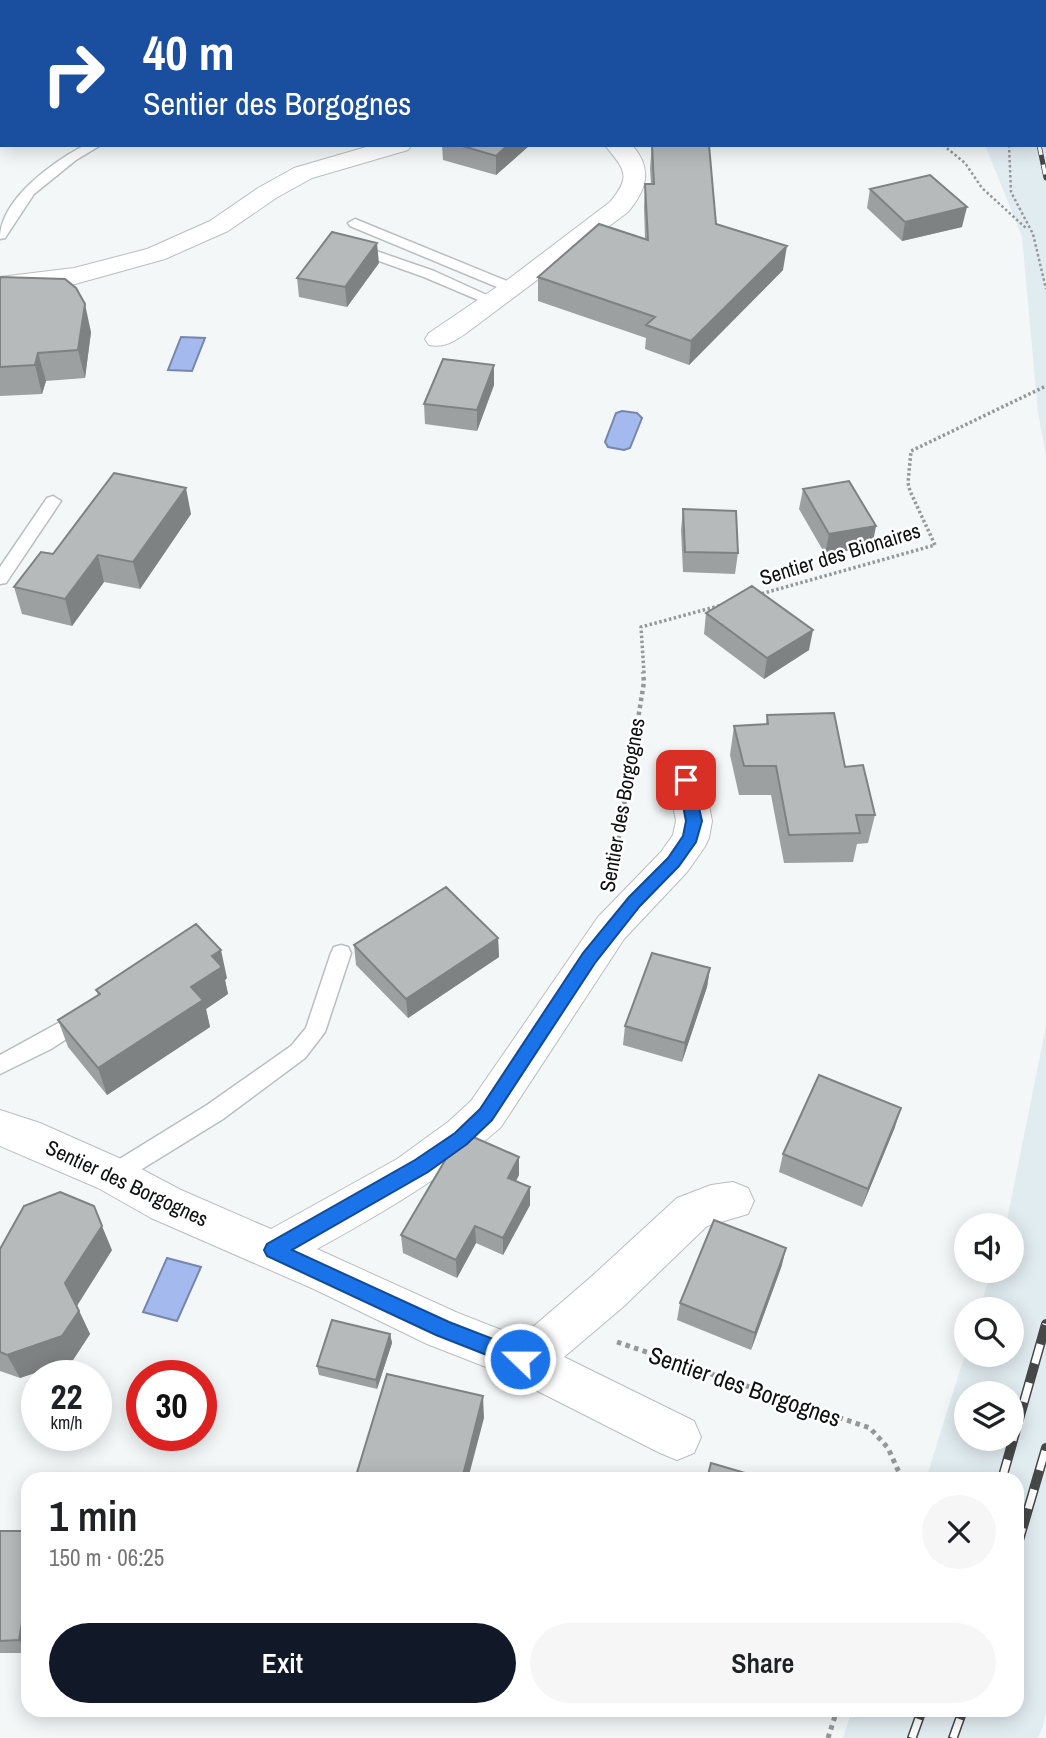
<!DOCTYPE html>
<html lang="en">
<head>
<meta charset="utf-8">
<style>
	:root { --surface:#fff; --page:#f6f6f6; --text:#202124; --muted:#757577; --accent:#111827 }
	body { margin:0; font-family:"Archivo Narrow",sans-serif; background:var(--page); color:var(--text); height:100vh; display:flex; flex-direction:column; font-size:26px; white-space:nowrap }
	* { box-sizing:border-box; margin:0 }
	p { font-size:23px; color:var(--muted) }
	.icon { flex:none; width:38px; height:38px; fill:none; stroke:currentColor; stroke-width:2; stroke-linecap:round; stroke-linejoin:round }
	.map { position:relative; flex:1; overflow:hidden }
	.sheet { position:absolute; left:21px; top:1472px; width:1003px; height:245px; display:flex; flex-direction:column; background:var(--surface); border-radius:21px; box-shadow:0 4px 18px #0003 }
	.sheet>* { flex:none }
	.guide { position:absolute; left:0px; top:0px; width:1046px; height:147px; box-shadow:0 4px 18px #0003; background:#1a4fa0; color:#fff; overflow:hidden }
	.buttons { position:absolute; left:954px; top:1213px; display:grid; gap:14px }
	.buttons a { display:grid; place-items:center; width:70px; height:70px; border-radius:50%; background:var(--surface); box-shadow:0 4px 18px #0003; font-size:35px }
	.speed { position:absolute; left:21px; top:1360px; display:flex; gap:14px; font-size:35px; font-weight:700; text-align:center }
	.speed>* { display:grid; place-content:center; width:91px; height:91px; border-radius:50%; background:var(--surface); box-shadow:0 4px 18px #0003; line-height:1 }
	.speed small { font-size:18px; font-weight:400 }
	.speed .limit { border:10px solid #d22; background:#fff; color:#111 }
	.pin { position:absolute; display:grid; place-items:center; width:60px; height:60px; color:#fff; margin:-30px; border-radius:14px; box-shadow:0 4px 10px #0006 }
	.me { position:absolute; width:77px; margin:-38px; rotate:292deg; stroke-linejoin:round; filter:drop-shadow(0 0 5px #0008) }
	.turn { display:flex; align-items:center; gap:24px; height:147px; padding:0 28px; font-size:32px }
	.turn .icon { width:91px; height:91px; stroke-width:2.5 }
	.turn b { display:block; font-size:49px; line-height:60px }
	.round { display:grid; place-items:center; flex:none; width:74px; height:74px; border-radius:37px; background:var(--page) }
	.overview { display:flex; align-items:center; justify-content:space-between; height:119px; padding:0 28px }
	h1 { font-size:42px; font-weight:600; line-height:52px }
	.action { display:flex; gap:14px; margin-top:auto; padding:14px 28px }
	.action a { flex:1; height:80px; border-radius:42px; background:var(--accent); color:#fff; font-size:28px; font-weight:600; line-height:80px; text-align:center }
	.action a+a { background:var(--page); color:var(--text) }
	.map>svg:first-child { display:block }
	.built { fill:#e1ecf1; fill-rule:evenodd }
	.water { fill:#a4b9ed; stroke:#7786ab; stroke-width:2 }
	.lines { fill:none; stroke-linecap:round; stroke-linejoin:round }
	.lane-casing { stroke:#babebf; stroke-width:3 }
	.street-casing { stroke:#babebf; stroke-width:2 }
	.path-far3 { stroke:#959798; stroke-width:2.5; stroke-dasharray:2.5 2.5; stroke-linecap:butt }
	.path-far2 { stroke:#959798; stroke-width:3.5; stroke-dasharray:2.5 2.5; stroke-linecap:butt }
	.path-far1 { stroke:#959798; stroke-width:4.5; stroke-dasharray:3.5 3.5; stroke-linecap:butt }
	.path { stroke:#959798; stroke-width:5; stroke-dasharray:4.5 4.5; stroke-linecap:butt }
	.lane { fill:#fff; fill-rule:evenodd }
	.street { fill:#fff; fill-rule:evenodd }
	.rail-far1-casing { stroke:#454748; stroke-width:5 }
	.rail-casing { stroke:#454748; stroke-width:10 }
	.rail-far1 { stroke:#fff; stroke-width:3.5; stroke-dasharray:10; stroke-linecap:butt }
	.rail { stroke:#fff; stroke-width:7; stroke-dasharray:20; stroke-linecap:butt }
	.wall { fill:#9da0a0 }
	.shaded-wall { fill:#7f8282 }
	.building { fill:#b6baba; stroke:#7f8282; stroke-width:2 }
	.route { fill:#1a73e8; stroke:#114b97; stroke-width:2 }
	.labels { text-anchor:middle; dominant-baseline:central; stroke-width:5; stroke-linejoin:round; paint-order:stroke }
	.street-label { font-size:21px; fill:#0f1011; stroke:#fff }
	.near-street-label { font-size:24px; fill:#0f1011; stroke:#fff }
</style>
</head>
<body>
<div class="map">
<svg width="1046" height="1738" viewBox="0 0 1046 1738">
	<rect width="100%" height="100%" fill="#f3f7f8"/>
	<path class="built" d="M1045,23L1046,28V456L1038,413L1022,237L985,145H1045Z
		M1046,1026V1711L1043,1726L1038,1738H843L852,1710H1017V1479H926L966,1351V1354H1012V1309H979L992,1271L1012,1270V1225H1006ZM966,1393H1012V1438H966Z"/>
	<path class="water" d="M181,337L205,338L192,371L168,370Z
		M622,411L637,413L642,418L630,448L624,450L608,447L605,442L616,413Z
		M167,1258L201,1267L177,1321L143,1312Z"/>
	<g class="lines">
		<g class="lane-casing">
			<path id="lane" d="M85,145H101L76,160L34,194L5,238L0,239C0,199 53,162 85,145Z
				M355,219L519,286L521,289L519,292H509L350,226L348,223Z
				M356,244L434,271L502,302L500,305H490L424,277L351,251L349,248Z
				M53,496L61,501L6,583L0,584V567L47,498Z
				M341,945L348,947L351,953L325,1032L305,1058L223,1119L121,1182L113,1185L105,1182L102,1175L105,1168L207,1105L291,1046L306,1028L331,953L334,947Z
				M84,1009L91,1011L94,1017L91,1023L51,1049L0,1074V1055Z"/>
		</g>
		<g class="street-casing">
			<path id="street" d="M373,145H412L408,150L312,178L276,198L228,231L165,259L75,284L0,293V277L74,268L147,249L210,221L258,188L294,168Z
				M605,145H632C653,169 647,189 628,212L465,334C453,342 444,348 429,345L425,339L429,333L510,278L610,202C634,174 622,168 605,145Z
				M686,767L698,771L704,780L712,821L709,838L704,848L687,872L624,939L501,1127C445,1177 382,1213 317,1249L458,1313L517,1336L534,1326L591,1277L677,1198L711,1185L733,1182L748,1188L754,1201L748,1214L707,1226L623,1307L564,1357L694,1421L701,1437L694,1453L677,1460L660,1453L504,1374L427,1344L316,1290L151,1218L98,1188L0,1146V1110L40,1123L128,1162L181,1190L271,1229L397,1159L448,1122L471,1101L598,917L661,852L673,835L676,821L668,780L674,771Z"/>
		</g>
		<path class="path-far3" d="M818,0L820,2
			M1020,0L1026,2
			M943,145L965,163L982,188L1027,229
			M1009,145L1011,192L1033,234L1046,289"/>
		<path class="path-far2" d="M757,595L935,545L910,491L908,483L911,451L1046,386
			M644,673L641,627L722,605"/>
		<path class="path-far1" d="M614,867L644,682L643,672"/>
		<path class="path" d="M617,1342L870,1428L888,1448L902,1479
			M828,1738L837,1710"/>
		<use href="#lane" class="lane"/>
		<use href="#street" class="street"/>
		<g class="rail-far1-casing">
			<path id="rail-far1" d="M1045,99L1046,104
				M1039,145L1046,178"/>
		</g>
		<g class="rail-casing">
			<path id="rail" d="M1002,1479L1046,1324
				M1017,1547L1046,1448
				M912,1738L922,1710
				M953,1738L963,1710"/>
		</g>
		<use href="#rail-far1" class="rail-far1"/>
		<use href="#rail" class="rail"/>
	</g>
	<path class="wall" d="M847,0H916L917,2H850Z
		M442,145H530L496,175L443,160Z
		M652,145L716,224L783,270L689,365L645,349L646,338L538,301V277L645,239L644,207L645,184H651L650,168Z
		M870,189L962,227L902,241L867,208Z
		M379,263L347,307L299,297L297,278Z
		M0,277L91,332L85,378L46,381L42,394L0,396Z
		M494,365V385L477,431L425,424L424,404Z
		M803,489L872,547L825,554L799,509Z
		M683,509L738,553L735,574L683,572L681,530Z
		M191,514L140,589L104,582L72,626L22,614L14,587L53,554Z
		M706,613L809,650L764,679L704,634Z
		M767,715L845,767L875,815L868,843L857,844L853,862L784,863L771,795H739L730,755L734,726L766,724Z
		M498,938L499,957L408,1018L356,965L354,945Z
		M710,968L707,987L682,1062L623,1045L625,1026Z
		M227,978L225,980L228,994L206,1009L210,1027L107,1095L68,1047L58,1020L98,995L96,990Z
		M895,1127L862,1207L779,1172L783,1154Z
		M519,1175L516,1181L530,1187V1205L503,1255L476,1243L457,1278L403,1253L401,1235Z
		M0,1249L112,1250L77,1306L90,1334L73,1360L20,1378L0,1371Z
		M782,1265L751,1350L677,1320L680,1303Z
		M390,1334L392,1343L377,1389L319,1375L317,1366Z
		M0,1531H28V1653H0Z"/>
	<path class="shaded-wall" d="M508,145H530L496,175V156Z
		M967,207L962,227L902,241L905,222Z
		M377,243L379,263L347,307L345,287Z
		M787,246L783,270L689,365L691,341Z
		M85,304L91,332L85,378L78,350Z
		M38,353L46,381L42,394L35,365Z
		M494,365V385L477,431V410Z
		M186,488L191,514L140,589L133,562Z
		M876,526L872,547L825,554L829,534Z
		M98,555L104,582L72,626L65,599Z
		M813,630L809,650L764,679L767,658Z
		M498,938L499,957L408,1018L406,999Z
		M221,950L227,978L225,980L228,994L206,1009L210,1027L107,1095L98,1068L191,987L212,956Z
		M710,968L707,987L682,1062L685,1043Z
		M901,1108L895,1127L862,1207L868,1189Z
		M519,1157V1175L508,1196V1178Z
		M530,1187V1205L503,1255V1238Z
		M102,1226L112,1250L76,1307L65,1283Z
		M475,1226L476,1243L457,1278L456,1260Z
		M786,1248L782,1265L751,1350L755,1333Z
		M79,1311L90,1334L73,1360L20,1378L7,1355Z
		M390,1334L392,1343L377,1389L376,1380Z
		M483,1396L484,1418L468,1479H462Z
		M28,1588V1652L19,1640Z"/>
	<path class="building" d="M867,0H916L917,2H867Z
		M459,145H508L496,156Z
		M652,145H709L716,224L787,246L691,341L646,325L655,317L538,277L599,224L648,240L645,184H654Z
		M930,175L967,207L905,222L870,189Z
		M332,232L377,243L345,287L297,278Z
		M0,277L65,279L76,288L85,304L78,350L38,353L35,365L0,367Z
		M443,359L494,365L477,410L424,404Z
		M114,473L186,488L133,562L98,555L65,599L14,587L41,552L53,554Z
		M849,481L876,526L829,534L803,489Z
		M683,509L736,511L738,553L685,552Z
		M752,586L813,630L767,658L706,613Z
		M834,713L845,767L863,765L875,815H856L860,833L789,835L776,766H744L734,726L768,724L767,715Z
		M446,887L498,938L406,999L354,945Z
		M196,924L221,950L212,956L222,967L191,987L203,1000L98,1068L58,1020L100,994L96,990Z
		M652,953L710,968L685,1043L625,1026Z
		M819,1075L901,1108L868,1189L783,1154Z
		M471,1136L519,1157L508,1178L530,1187L503,1238L475,1226L456,1260L401,1235L450,1152Z
		M60,1192L94,1206L102,1226L65,1283L79,1311L62,1336L7,1355L0,1352V1249L24,1206Z
		M714,1220L786,1248L755,1333L680,1303Z
		M332,1320L390,1334L376,1380L317,1366Z
		M387,1374L483,1396L462,1479H355Z
		M711,1463L766,1479H707Z
		M0,1531H28V1588L19,1640L0,1641Z"/>
	<path class="route" d="M686,775L693,780L702,821L696,842L679,866L640,906L595,963L492,1120L467,1144L428,1172L292,1250L449,1322L527,1352L530,1359L527,1366L520,1368L436,1335L267,1256L264,1250L267,1244L415,1160L455,1133L480,1109L583,953L629,897L668,858L683,836L686,821L678,780Z"/>
	<g class="labels">
		<g class="street-label">
			<text transform="translate(840 554) rotate(-17)">Sentier des Bionaires</text>
			<text transform="translate(622 805) rotate(-80)">Sentier des Borgognes</text>
			<text transform="translate(127 1183) rotate(25)">Sentier des Borgognes</text>
		</g>
		<g class="near-street-label">
			<text transform="translate(745 1386) rotate(19)">Sentier des Borgognes</text>
		</g>
	</g>
</svg>
<div class="buttons">
<a><svg class="icon" aria-label="sound" viewBox="0 0 24 24"><path d="M4 9h4l5-4v14l-5-4H4zM17 9q2 3 0 6"/></svg></a>
<a><svg class="icon" aria-label="search" viewBox="0 0 24 24"><circle cx="10" cy="10" r="6"/><path d="M15 15l6 6"/></svg></a>
<a><svg class="icon" aria-label="layers" viewBox="0 0 24 24"><path d="M12 4l9 5-9 5-9-5zM3 14l9 5 9-5"/></svg></a>
</div>
<div class="speed"><div>22<small>km/h</small></div><div class="limit">30</div></div>
<div class="pin" style="left:686px;top:780px;background:#d93025"><svg class="icon" aria-label="arrive" viewBox="0 0 24 24"><path d="M6 21V4h12l-3 4 3 4H6"/></svg></div>
<svg class="me" style="left:520px;top:1359px" viewBox="-20 -20 40 40"><circle r="17" fill="#1a73e8" stroke="#fff" stroke-width="3"/><path d="M0-11L8 9 0 5-8 9z" fill="#fff"/></svg>
<div class="guide">
<div class="turn"><svg class="icon" aria-label="right" viewBox="0 0 24 24"><path d="M7 20v-9h11M14 6l5 5-5 5"/></svg><div><b>40 m</b>Sentier des Borgognes</div></div>
</div>
<section class="sheet">
<div class="overview"><div><h1>1 min</h1><p>150 m · 06:25</p></div><a class="round"><svg class="icon" aria-label="close" viewBox="0 0 24 24"><path d="M6 6l12 12M18 6L6 18"/></svg></a></div>
<div class="action"><a>Exit</a><a>Share</a></div>
</section>
</div>
</body>
</html>
